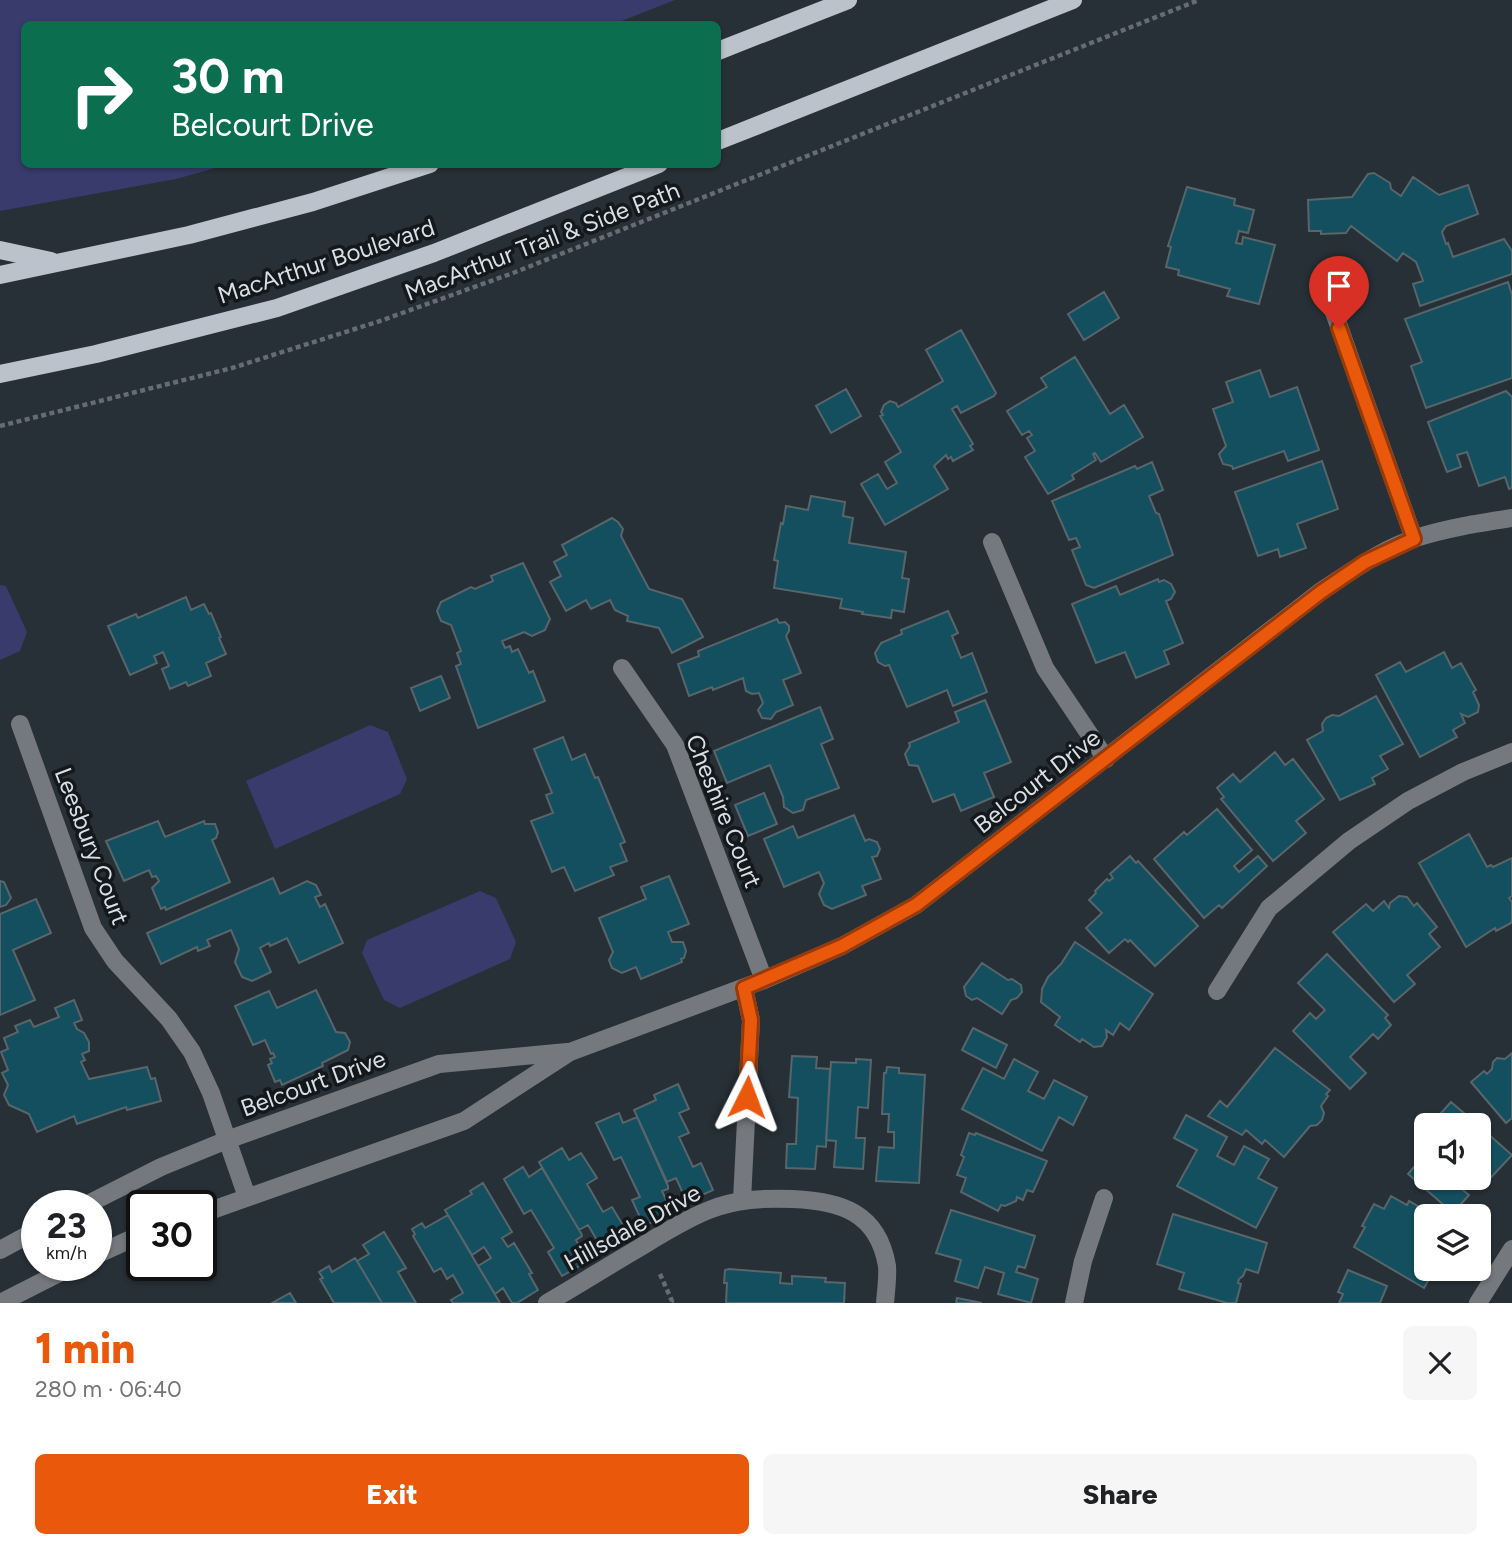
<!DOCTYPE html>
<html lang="en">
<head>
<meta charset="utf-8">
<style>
	:root { --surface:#fff; --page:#f6f6f6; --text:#202124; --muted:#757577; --accent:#ea580c }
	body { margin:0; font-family:Figtree,sans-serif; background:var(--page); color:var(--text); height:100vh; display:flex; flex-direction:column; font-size:26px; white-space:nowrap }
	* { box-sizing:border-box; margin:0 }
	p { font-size:23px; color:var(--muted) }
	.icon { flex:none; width:38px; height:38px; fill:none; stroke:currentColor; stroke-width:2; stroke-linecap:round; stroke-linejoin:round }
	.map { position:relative; height:1303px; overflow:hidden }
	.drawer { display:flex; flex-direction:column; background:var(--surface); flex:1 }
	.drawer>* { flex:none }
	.banner { position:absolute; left:21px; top:21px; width:700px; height:147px; border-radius:10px; box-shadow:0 2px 5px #0004; background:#0b6e4f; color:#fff; overflow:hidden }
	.fabs { position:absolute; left:1414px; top:1113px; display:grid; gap:14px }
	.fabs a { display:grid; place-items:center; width:77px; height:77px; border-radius:10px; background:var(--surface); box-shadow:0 2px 5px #0004; font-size:35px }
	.speed { position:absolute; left:21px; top:1190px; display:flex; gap:14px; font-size:35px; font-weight:700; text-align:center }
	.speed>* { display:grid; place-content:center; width:91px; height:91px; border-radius:50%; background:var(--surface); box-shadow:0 2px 5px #0004; line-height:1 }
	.speed small { font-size:18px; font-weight:400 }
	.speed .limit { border:4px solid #111; border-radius:10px; background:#fff; color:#111 }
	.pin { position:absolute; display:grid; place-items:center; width:60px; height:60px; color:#fff; margin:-72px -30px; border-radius:50% 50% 50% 0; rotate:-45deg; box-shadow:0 0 7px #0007 }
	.pin .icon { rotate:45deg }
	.me { position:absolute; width:77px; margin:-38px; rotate:3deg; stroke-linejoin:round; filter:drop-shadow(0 0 5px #0008) }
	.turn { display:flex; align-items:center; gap:24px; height:147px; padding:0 35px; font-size:32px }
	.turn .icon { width:91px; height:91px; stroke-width:2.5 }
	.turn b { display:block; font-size:49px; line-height:60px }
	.round { display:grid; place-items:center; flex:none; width:74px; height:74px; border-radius:10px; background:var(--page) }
	.summary { display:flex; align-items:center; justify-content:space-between; height:119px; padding:0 35px }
	h1 { font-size:42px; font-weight:800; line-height:52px; color:var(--accent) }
	.cta { display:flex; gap:14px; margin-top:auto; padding:14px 35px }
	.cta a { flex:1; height:80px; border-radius:10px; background:var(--accent); color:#fff; font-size:28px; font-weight:800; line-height:80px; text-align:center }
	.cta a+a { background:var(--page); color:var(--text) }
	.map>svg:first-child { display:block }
	.green { fill:#383b6c }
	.building { fill:#144f60; stroke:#58656a; stroke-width:2 }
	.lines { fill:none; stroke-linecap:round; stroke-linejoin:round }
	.path { stroke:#656c73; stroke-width:4.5; stroke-dasharray:5 3.5; stroke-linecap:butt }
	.minor { stroke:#75787d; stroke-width:18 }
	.major { stroke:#bcc2cb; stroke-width:18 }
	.route-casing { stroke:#983908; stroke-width:18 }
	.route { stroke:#ea580c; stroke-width:12 }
	.labels { text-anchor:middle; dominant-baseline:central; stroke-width:7; stroke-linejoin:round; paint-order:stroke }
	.street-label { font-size:24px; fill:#d9dfe4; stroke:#14181b }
</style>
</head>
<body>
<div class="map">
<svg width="1512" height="1303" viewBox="0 0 1512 1303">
	<rect width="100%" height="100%" fill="#273037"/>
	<path class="green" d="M0,0H675L614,24H24V164L226,165L176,179L0,211Z
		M0,585L6,586L27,632L20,651L0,660Z
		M370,725L388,732L407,779L400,794L275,849L246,781Z
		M480,891L496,898L516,942L510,959L400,1008L384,1000L362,953L367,940Z"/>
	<path class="building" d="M1374,173L1390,183L1391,189L1401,196L1413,177L1439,195L1468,185L1478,214L1446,226L1442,232L1446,244L1448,243L1453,257L1504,239L1512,251V274L1420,306L1413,284L1423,281L1422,278L1416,262L1403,253L1397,261L1351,226L1346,233L1321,234V231H1309L1308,200L1352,197L1368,174Z
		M1187,187L1235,199L1234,205L1254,210L1248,233L1239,231L1236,243L1242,244L1243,237L1275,245L1259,304L1227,296L1230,289L1178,275L1179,270L1166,267L1171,247L1168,246Z
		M1508,282L1512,295V378L1426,408L1411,366L1422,362L1405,319Z
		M1104,292L1119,318L1084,340L1068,314Z
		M961,330L996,393L994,396L961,413L957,406L952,409L973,444L970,446L973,450L953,461L951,457L948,459L946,455L934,466L948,489L885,525L861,484L878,474L887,489L897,483L885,462L901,452L880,416L883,415L881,412L884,405L890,401L896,403L898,407L943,381L926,350Z
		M1075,357L1110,414L1124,405L1143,437L1101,462L1095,453L1093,454L1096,460L1072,475L1074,479L1048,494L1025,457L1035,451L1027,438L1032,435L1029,431L1022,435L1007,411L1047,387L1041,378Z
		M1260,370L1270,397L1297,387L1319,450L1288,461L1284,451L1233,469L1232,466L1223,464L1219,454L1226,446L1213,409L1233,402L1226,382Z
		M846,389L861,416L831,433L816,406Z
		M1506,391L1512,397V488L1509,489L1505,477L1479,486L1467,452L1457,455L1461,467L1447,472L1428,422Z
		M1322,461L1338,509L1297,524L1306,548L1280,557L1278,549L1258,556L1235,492Z
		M1152,462L1163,490L1149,496L1156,513L1159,514L1173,555L1094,588L1086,585L1072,550L1080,547L1076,538L1069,540L1052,501L1135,466L1137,469Z
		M811,496L845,502L843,516L853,518L849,543L906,552L902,578L909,579L904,612L892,610L891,618L862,614L863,612L840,608L842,599L774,588L778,561L774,560L781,523L783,524L786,506L808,510Z
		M612,518L618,522L623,529L621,536L649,589L682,599L703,637L672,653L659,628L627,621L628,616L615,610L610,600L591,609L586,600L566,611L550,582L561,576L554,562L567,555L562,545Z
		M523,563L550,619L545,630L532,636L524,632L502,641L505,648L510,646L512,652L518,649L529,673L533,671L545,701L478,728L456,666L461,664L457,653L461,651L451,625L441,621L437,611L441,602L471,587L475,589L493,581L491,576Z
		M1158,579L1159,582L1164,580L1171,584L1175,592L1171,599L1166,601L1183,643L1164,651L1169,664L1136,678L1125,652L1096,663L1072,604L1116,586L1120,595Z
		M186,597L191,610L204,604L209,614L211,613L221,637L219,638L226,654L206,663L211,676L188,686L186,682L170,689L162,669L169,666L163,652L154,656L157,663L130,675L108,626L136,614L138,618Z
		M948,611L958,633L952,636L961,658L972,653L987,692L953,706L947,690L907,707L889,665L885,666L878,662L875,653L881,643L902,634L901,630Z
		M777,619L779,623L785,622L789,626V631L786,636L801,673L783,680L793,705L776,712L771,719L762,718L758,710L763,703L759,693L752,694L746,691L743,678L713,690L712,687L689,696L678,664L699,656L698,651Z
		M1444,652L1452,668L1461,663L1476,690L1473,692L1479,705L1478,712L1468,717L1461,714L1465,723L1453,730L1457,737L1420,757L1376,675L1400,662L1406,672Z
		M441,676L450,698L420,711L411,688Z
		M1376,696L1403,744L1380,756L1388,769L1372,778L1375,784L1340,800L1307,740L1323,731L1322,724L1326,718L1332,715L1339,716Z
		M985,700L1011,762L984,773L994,797L961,811L954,794L933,802L918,766L909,765L905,754L910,746L909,743L959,722L955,712Z
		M820,707L833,739L821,744L839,788L806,800L803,810L793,813L784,807L783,797L770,765L727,783L714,751Z
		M563,737L572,760L585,754L595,778L598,777L625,842L620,844L627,861L610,867L614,875L575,891L564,867L552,872L531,821L553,813L546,795L552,793L534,749Z
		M1275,752L1285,765L1293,759L1324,799L1296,821L1306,833L1273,861L1221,799L1224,797L1217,788L1233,774L1240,782Z
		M764,793L777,824L748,836L735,805Z
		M1217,809L1252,850L1234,866L1239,872L1258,856L1267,866L1222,908L1219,905L1204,918L1154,859L1184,832L1187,835Z
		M854,815L865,841L869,839L877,842L880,849L877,856L872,857L881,879L862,886L866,895L832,909L824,905L819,894L824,883L819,872L784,887L764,839L793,826L798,838Z
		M158,821L165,837L204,821L205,824H215L218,832L216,838L212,840L230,882L166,910L165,907L161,909L152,888L159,881L156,876L152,877L149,870L124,881L106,841Z
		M1469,834L1487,867L1491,865L1493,867L1512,858V896L1509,898L1512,902V919L1511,923L1496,931L1495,928L1466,947L1419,863Z
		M1130,856L1136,863L1138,861L1198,926L1155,966L1130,940L1128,942L1125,939L1109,953L1086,928L1102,913L1089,900L1096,893L1095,891L1107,879L1109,881L1113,878L1110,874Z
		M669,876L689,924L668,932L672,942H683L686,951L684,958L681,959L682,962L641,979L636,967L622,973L612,968L609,960L613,952L599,918L646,899L641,887Z
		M273,878L280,894L307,881L316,885L321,895L315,897L320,907L325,904L343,943L299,963L287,938L270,946L269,943L260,948L271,972L252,981L242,977L235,962L239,949L231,930L207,940L210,946L198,951L197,947L161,964L147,933Z
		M0,881L4,882L11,898L6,905L0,907Z
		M1399,896L1407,897L1414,906L1417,903L1437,927L1429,934L1440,947L1407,975L1415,984L1394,1002L1333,932L1366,904L1373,911L1384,901L1389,908L1390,903Z
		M36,899L51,933L13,950L35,1000L0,1015V914Z
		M1075,942L1153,994L1129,1030L1120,1023L1113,1035L1106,1030L1107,1037L1102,1046L1094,1047L1082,1039L1080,1042L1055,1025L1060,1017L1041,1002L1042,989L1048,977L1061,964Z
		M1327,954L1388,1015L1385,1018L1391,1025L1378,1039L1373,1034L1350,1057L1366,1073L1350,1089L1293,1031L1310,1013L1316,1019L1325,1010L1298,983Z
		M982,963L1008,980L1012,979L1021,985L1022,992L1017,998L1011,1000L1002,1014L977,998L972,1000L966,996L964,987Z
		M316,990L336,1032L345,1033L350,1042L348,1050L322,1063L323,1066L282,1085L280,1080L275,1082L268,1065L272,1063L270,1059L275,1057L273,1053L271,1054L265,1040L253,1045L235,1006L269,991L277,1008Z
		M74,1000L82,1020L74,1023L77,1029L84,1033L89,1042V1051L82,1054L85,1060L81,1062L89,1079L147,1067L151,1079L155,1078L161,1101L127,1110L126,1107L77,1124L74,1116L37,1132L29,1114L9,1105L4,1095L8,1085L2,1073L8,1070L1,1052L8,1049L4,1038L18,1032L15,1026L30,1020L34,1027L59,1017L55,1008Z
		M973,1028L1007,1045L996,1068L962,1050Z
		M1275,1048L1330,1090L1326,1094L1328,1096L1321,1106L1324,1113L1322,1120L1317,1125L1310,1126L1284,1157L1265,1140L1262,1144L1246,1130L1242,1135L1208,1116L1220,1101L1227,1107Z
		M1512,1053V1118L1506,1123L1471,1082L1484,1071L1487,1074L1492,1069L1493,1062L1497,1058L1505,1059Z
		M792,1056L817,1057L816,1068L830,1069L826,1147L817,1146L815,1169L786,1168L787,1144H796L798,1098L789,1097Z
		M856,1059L871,1060L868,1108L858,1107L856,1138H865L863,1169L834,1167L836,1141L826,1140L831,1062L856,1063Z
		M1014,1059L1038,1072L1028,1091L1044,1099L1054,1080L1087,1097L1073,1125L1059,1117L1042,1151L962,1109L983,1068L1004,1079Z
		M887,1067L899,1068V1073L925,1075L919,1183L876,1181L879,1147L894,1148V1132H888L889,1114H882L884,1073H886Z
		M678,1084L689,1109L679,1113L689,1133L679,1137L693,1167L701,1163L713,1190L687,1202L676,1178L667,1182L634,1110L656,1100L654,1095Z
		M1451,1102L1478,1125H1437L1433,1122Z
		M619,1113L623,1123L637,1117L668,1186V1189L662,1191L672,1213L644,1226L632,1200L640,1197L621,1157L614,1160L596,1123Z
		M1186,1115L1227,1137L1217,1156L1234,1165L1244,1146L1269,1159L1258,1178L1277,1188L1256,1228L1177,1186L1197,1150L1174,1138Z
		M1479,1126L1512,1155L1481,1188L1474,1182L1468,1188L1461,1182L1458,1186L1469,1195L1453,1213L1408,1174L1420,1160L1416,1156L1426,1145V1178H1479Z
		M969,1133L975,1135L976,1133L1047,1161L1033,1192L1027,1190L1023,1200L1017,1197L1016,1201L1005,1206L1001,1205L998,1211L961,1192L966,1178L957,1175L964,1157L961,1155Z
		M562,1148L569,1160L581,1153L597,1178L587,1184L603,1212L612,1207L627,1232L601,1247L588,1225L579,1230L539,1162Z
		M523,1167L529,1177L542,1168L581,1233L582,1236L576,1240L588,1261L562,1276L548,1252L554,1248L531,1210L524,1214L504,1179Z
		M483,1183L512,1232L502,1238L508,1247L514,1243L532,1273L529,1274L538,1290L517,1303H512L503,1288L495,1294L478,1266L491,1258L484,1247L472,1255L445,1210L472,1194L470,1191Z
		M1391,1196L1407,1205L1409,1201L1433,1215L1426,1216V1269H1435L1424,1288L1354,1247L1365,1227L1362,1226L1374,1204L1384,1209Z
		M951,1210L1035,1236L1025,1268L1018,1266L1016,1272L1038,1279L1031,1303L998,1294L1004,1273L985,1267L978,1288L955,1281L961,1260L936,1253Z
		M1173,1214L1267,1243L1258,1273L1246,1269L1243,1276L1239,1279L1238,1283L1241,1284L1236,1303H1227L1179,1289L1184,1273L1157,1264Z
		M448,1215L478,1266L500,1303H453L451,1300L463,1293L453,1275L447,1279L441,1268L434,1272L413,1236L415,1234L412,1229L422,1223L425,1228Z
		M384,1232L406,1268L398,1272L416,1303H382L357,1261L369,1254L363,1245Z
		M355,1258L357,1261L382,1303H334L320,1279L323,1278L319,1272L329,1266L332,1272Z
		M729,1269L781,1273L780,1283L792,1284V1276L826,1278L825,1282L845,1283L844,1303H726L727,1283H724L725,1270Z
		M1348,1270L1387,1286L1380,1303H1339L1343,1294L1338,1292Z
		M290,1293L296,1303H272Z
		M957,1298L982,1303H956Z"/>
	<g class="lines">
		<path class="path" d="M0,426L232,368L380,321L513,273L1199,0
			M660,1274L672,1301L668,1303"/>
		<path class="minor" d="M1330,301L1414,539
			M992,542L1045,668L1106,759
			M622,668L675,745L764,980
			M20,724L93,928L115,961L169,1019L192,1052L211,1093L247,1197
			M1217,991L1269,908L1349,841L1408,801L1463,772L1512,752
			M742,1200L751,1020L744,988
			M84,1206L161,1167L227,1140L439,1064L567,1052
			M201,1214L464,1121L570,1052L764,980L842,946L916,905L1321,591C1351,572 1381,549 1416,538C1447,528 1480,523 1512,518
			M0,1250L37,1230
			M96,1255L142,1234
			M0,1303L75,1265
			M547,1303C578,1285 608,1266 639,1248C662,1234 684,1220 709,1210C736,1199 764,1198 793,1199C840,1201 878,1212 887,1266C888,1277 886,1291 885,1303
			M1074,1303L1083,1261L1104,1198
			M1478,1303L1512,1249"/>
		<path class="major" d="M718,51L848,0
			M718,141L1073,0
			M0,250L51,261
			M0,275L189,235L313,202L430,164
			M0,374L96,354L277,308L434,253L659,164"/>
	</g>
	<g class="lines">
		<g class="route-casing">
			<path id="route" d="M747,1097L751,1020L744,988L842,946L916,905L1321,592L1365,562L1414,539L1339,328"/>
		</g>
		<use href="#route" class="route"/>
	</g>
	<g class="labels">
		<g class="street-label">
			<text transform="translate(542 241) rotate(-21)">MacArthur Trail &amp; Side Path</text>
			<text transform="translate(326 261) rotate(-18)">MacArthur Boulevard</text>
			<text transform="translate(1037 781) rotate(-38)">Belcourt Drive</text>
			<text transform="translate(724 811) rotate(68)">Cheshire Court</text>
			<text transform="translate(92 846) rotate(69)">Leesbury Court</text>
			<text transform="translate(313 1083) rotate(-20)">Belcourt Drive</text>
			<text transform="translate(632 1227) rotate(-29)">Hillsdale Drive</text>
		</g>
	</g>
</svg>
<div class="fabs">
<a><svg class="icon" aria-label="sound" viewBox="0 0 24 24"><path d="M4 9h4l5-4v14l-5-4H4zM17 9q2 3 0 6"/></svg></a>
<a><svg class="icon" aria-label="layers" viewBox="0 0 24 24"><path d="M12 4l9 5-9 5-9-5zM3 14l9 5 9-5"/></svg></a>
</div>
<div class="speed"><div>23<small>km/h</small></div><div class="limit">30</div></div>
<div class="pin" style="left:1339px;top:328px;background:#d93025"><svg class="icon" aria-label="arrive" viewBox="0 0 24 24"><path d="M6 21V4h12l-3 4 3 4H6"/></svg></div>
<svg class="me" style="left:747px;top:1097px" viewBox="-20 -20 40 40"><path d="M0-17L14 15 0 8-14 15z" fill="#ea580c" stroke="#fff" stroke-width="4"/></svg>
<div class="banner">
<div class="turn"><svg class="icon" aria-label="right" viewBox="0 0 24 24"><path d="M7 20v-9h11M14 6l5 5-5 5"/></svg><div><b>30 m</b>Belcourt Drive</div></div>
</div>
</div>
<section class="drawer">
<div class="summary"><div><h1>1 min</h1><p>280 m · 06:40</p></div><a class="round"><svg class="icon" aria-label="close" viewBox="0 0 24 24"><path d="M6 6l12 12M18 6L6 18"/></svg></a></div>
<div class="cta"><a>Exit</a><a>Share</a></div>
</section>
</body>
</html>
